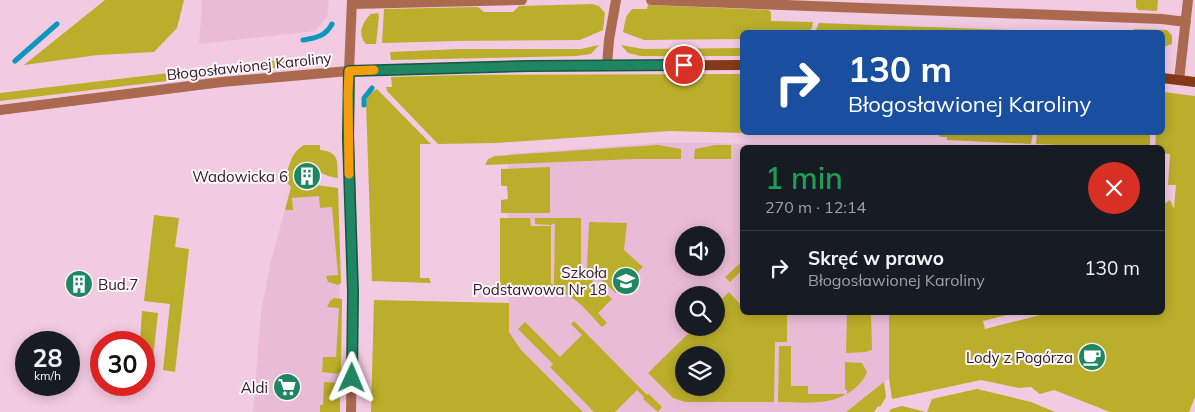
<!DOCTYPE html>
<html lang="pl">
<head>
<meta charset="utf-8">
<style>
	:root { --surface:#171b24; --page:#242831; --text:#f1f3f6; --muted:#9ea1a6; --line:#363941 }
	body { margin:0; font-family:Mulish,sans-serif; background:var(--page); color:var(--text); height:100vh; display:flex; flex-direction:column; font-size:19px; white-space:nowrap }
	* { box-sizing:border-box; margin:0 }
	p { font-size:16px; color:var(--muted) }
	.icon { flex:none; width:28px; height:28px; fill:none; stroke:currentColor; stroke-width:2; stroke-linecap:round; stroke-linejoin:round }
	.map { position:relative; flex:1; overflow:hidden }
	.sheet { position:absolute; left:740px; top:145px; width:425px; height:170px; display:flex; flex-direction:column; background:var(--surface); border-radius:8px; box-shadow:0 2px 12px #0003 }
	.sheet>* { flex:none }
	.hud { position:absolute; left:740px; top:30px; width:425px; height:105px; border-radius:8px; box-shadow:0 2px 12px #0003; background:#1a4fa0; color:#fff; overflow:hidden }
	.controls { position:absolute; left:675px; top:226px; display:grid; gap:10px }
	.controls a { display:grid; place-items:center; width:50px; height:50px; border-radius:50%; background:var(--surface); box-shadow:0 2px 12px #0003; font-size:25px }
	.speed { position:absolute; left:15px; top:331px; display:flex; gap:10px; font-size:25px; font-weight:700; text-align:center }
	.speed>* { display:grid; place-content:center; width:65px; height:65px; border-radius:50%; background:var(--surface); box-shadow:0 2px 12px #0003; line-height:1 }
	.speed small { font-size:12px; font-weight:400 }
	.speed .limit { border:8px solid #d22; background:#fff; color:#111 }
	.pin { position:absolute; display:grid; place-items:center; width:42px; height:42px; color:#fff; margin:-21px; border:2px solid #fff; border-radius:50%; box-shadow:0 1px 5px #0007 }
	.me { position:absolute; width:55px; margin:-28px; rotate:1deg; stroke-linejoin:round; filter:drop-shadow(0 0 4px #0008) }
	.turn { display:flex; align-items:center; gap:18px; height:105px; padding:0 25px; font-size:22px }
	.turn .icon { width:65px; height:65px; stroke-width:2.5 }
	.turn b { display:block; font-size:35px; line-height:42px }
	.round { display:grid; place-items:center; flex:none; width:52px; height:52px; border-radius:26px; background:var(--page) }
	.overview { display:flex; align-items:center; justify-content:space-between; height:85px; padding:0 25px }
	h1 { font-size:30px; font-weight:600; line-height:38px; color:#1e9e55 }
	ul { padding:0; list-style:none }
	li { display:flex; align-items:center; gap:15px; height:75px; padding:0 25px; border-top:1px solid var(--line) }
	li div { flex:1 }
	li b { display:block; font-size:19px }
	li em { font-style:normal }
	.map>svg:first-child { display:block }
	.built { fill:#eabbd6; fill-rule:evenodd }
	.green { fill:#bbae2a; fill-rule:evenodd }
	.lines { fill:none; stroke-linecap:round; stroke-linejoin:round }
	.stream { stroke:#0c98bd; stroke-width:5 }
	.street { stroke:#ab6a4f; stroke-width:10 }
	.secondary { stroke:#843a17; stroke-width:10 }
	.route-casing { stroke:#15573f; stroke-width:12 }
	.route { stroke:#208661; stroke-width:9 }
	.slow { stroke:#f59e0b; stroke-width:9 }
	.labels { text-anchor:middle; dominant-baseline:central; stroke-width:4; stroke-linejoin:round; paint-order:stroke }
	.street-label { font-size:15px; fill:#302129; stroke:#fef6fa }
	.poi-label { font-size:15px; fill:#302129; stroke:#fef6fa; text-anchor:end }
</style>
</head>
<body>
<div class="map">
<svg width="1195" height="412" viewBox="0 0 1195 412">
	<rect width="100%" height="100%" fill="#f2cae1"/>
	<path class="built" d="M202,0H329L327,17L315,31L199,44Z
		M657,143H716L827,147L742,148V312L889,313V378L846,412H583L523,353L509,332L508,154ZM684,235H716V268H684ZM684,295H716V328H684ZM684,355H716V388H684Z
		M291,187L337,194L340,307L339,373L335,412H253L261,312L270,265Z"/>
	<path class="green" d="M105,0H184L177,28L154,52L98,55L24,65Z
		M1136,0H1158L1157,11L1138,10L1136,7Z
		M592,4L599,6L605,13L603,30L580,40L456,41L382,43L384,9L478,7L484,12H513L519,6Z
		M648,5L768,10L771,12V21L813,22L812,28L807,32H742V39L644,40L623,32L626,17L632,9H647Z
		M378,13L379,16L376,44H366C357,35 362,22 371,14Z
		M819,23L1068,32H815Z
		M1134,29L1167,30L1172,35V44L1163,47L1162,32H1134Z
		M599,45L591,54L576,56L391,60L390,52L459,49H581Z
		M621,45L643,49L742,48V56H641L628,53Z
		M305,57L307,64L0,101V93Z
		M742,74V132H821L822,135L669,131L496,143L438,144L387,91L386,87H392L391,77L463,75Z
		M377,89L431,144H420V278H429L431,283L372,281L366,102L368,94Z
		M1163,92L1195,96V397L1189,412H1110L1054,390L1040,394L1031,387L1019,388L981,380L892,399L889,378V313H1015L983,321L985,329L1048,313L1162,312L1163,205L1170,200L1174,209L1176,185H1168L1170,154L1163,153L1162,148L1155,147L1156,133L1162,132Z
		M935,133H1033L1031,144L947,140V137H941Z
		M1037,133H1150V147H1102L1036,144Z
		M304,145H320V150C340,152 337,161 338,178C325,177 317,169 305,166L301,183L338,188L341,283L338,285L328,282L326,276L338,275L332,207L320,208L319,196L292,198L293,210H285L291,187L285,180C289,166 291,152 304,145Z
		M658,145L681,149V159H637L485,165L488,159L495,156Z
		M715,145H731V159H694L695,149Z
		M550,167V213H501V200L508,199L507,186H501V169Z
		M154,215L179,218L175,247L189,249L175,372L163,370L170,304L144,301Z
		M500,218H530L531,226H551V284H554L555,223L551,225L535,224V218H581V270L612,299L598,313L607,323L602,327C590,315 577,296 559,292L500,290Z
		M589,222L627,223L624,250L643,267L616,293L587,268Z
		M739,264L742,267V270L730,282L725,277Z
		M729,292L742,306V312L787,313V342H775L774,402H685L673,398L648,373L694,328H716V305ZM684,355H716V388H684Z
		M334,298L342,299L341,371L338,374L322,372L323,357H336L339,308L327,307L330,301Z
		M374,300L509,303V332L521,350L583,412H371Z
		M142,311L158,313L152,367L144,366V342H140Z
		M847,313H871L872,350L865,352L846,353Z
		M574,321L647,395L649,394L662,407L658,412L643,399L644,397L637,390L615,412H594L550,367L553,364L518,329L525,322L560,357L582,335L571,324Z
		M779,346H791V386H808V394H846C826,406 800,402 778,402Z
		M845,362L862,363L867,372C864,381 855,389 847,394V390H845Z
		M324,382L340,383V412H320V405H323Z
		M884,382L886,397L880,407L878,406L874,412H846Z
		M977,389L1031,402L1055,412H927L932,399Z
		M902,406L926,412H889L891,409Z"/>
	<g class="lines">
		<path class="stream" d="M303,40C315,38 325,37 332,24
			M15,61L57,24
			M364,105V98L372,88"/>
		<path class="street" d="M651,0L1162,19L1186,22
			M352,4L522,0
			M607,65L609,40L616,0
			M1179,80L1188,0
			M0,110L222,82L349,71
			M351,412L353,292L348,94L352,0"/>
		<path class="secondary" d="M349,71L529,66L742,65
			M1162,78L1195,82"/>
	</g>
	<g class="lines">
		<g class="route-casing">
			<path id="route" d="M352,378L353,292L348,138L349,71L529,66L684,65"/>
		</g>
		<use href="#route" class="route"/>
		<path class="slow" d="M349,174L348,94L349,71L374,70"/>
	</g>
	<defs>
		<g id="building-disc" transform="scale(1.4375)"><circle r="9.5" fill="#208661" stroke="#fef6fa"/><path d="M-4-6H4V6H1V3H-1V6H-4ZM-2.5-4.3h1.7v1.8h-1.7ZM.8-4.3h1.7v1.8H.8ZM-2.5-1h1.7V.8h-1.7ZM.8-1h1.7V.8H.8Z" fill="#fff"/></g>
		<g id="school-disc" transform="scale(1.4375)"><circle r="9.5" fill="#208661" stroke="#fef6fa"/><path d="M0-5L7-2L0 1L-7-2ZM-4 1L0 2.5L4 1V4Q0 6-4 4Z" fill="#fff"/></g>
		<g id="cafe-disc" transform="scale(1.4375)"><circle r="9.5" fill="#208661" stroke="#fef6fa"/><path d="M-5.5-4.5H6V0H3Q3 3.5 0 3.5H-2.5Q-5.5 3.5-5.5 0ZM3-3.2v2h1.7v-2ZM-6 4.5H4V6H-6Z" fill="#fff"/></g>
		<g id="supermarket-disc" transform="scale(1.4375)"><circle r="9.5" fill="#208661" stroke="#fef6fa"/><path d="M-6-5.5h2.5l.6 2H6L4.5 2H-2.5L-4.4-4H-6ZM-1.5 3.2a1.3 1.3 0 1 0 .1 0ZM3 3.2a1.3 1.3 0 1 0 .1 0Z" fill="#fff"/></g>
	</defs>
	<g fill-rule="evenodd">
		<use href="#building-disc" x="307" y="176"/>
		<use href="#school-disc" x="626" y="281"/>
		<use href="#building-disc" x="79" y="284"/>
		<use href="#cafe-disc" x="1092" y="357"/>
		<use href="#supermarket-disc" x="287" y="387"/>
	</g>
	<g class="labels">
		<g class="street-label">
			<text transform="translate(249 66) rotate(-6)">Błogosławionej Karoliny</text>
		</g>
		<g class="poi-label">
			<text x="288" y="176">Wadowicka 6</text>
			<text x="607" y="272">Szkoła<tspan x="607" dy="17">Podstawowa Nr 18</tspan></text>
			<text x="98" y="284" text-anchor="start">Bud.7</text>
			<text x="1073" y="357">Lody z Pogórza</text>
			<text x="268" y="387">Aldi</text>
		</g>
	</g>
</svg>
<div class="controls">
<a><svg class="icon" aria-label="sound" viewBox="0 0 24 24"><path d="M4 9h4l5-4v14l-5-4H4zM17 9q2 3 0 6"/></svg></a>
<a><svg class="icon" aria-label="search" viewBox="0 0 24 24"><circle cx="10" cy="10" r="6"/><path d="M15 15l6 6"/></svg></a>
<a><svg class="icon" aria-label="layers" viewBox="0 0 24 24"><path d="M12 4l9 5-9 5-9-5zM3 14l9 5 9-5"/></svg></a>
</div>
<div class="speed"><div>28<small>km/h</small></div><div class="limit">30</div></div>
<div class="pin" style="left:684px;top:65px;background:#d93025"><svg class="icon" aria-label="arrive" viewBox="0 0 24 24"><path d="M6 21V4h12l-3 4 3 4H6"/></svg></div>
<svg class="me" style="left:352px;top:378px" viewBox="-20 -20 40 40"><path d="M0-17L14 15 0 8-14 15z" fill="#208661" stroke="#fff" stroke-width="4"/></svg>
<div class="hud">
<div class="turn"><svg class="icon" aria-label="right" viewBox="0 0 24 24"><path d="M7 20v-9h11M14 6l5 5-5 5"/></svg><div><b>130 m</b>Błogosławionej Karoliny</div></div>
</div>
<section class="sheet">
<div class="overview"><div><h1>1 min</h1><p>270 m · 12:14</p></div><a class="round" style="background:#d93025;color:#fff"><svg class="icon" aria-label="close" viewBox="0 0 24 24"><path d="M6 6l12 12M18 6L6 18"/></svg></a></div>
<ul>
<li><svg class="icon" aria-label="right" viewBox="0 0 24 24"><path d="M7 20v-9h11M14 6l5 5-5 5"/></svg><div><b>Skręć w prawo</b><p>Błogosławionej Karoliny</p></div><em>130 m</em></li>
</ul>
</section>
</div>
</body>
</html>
